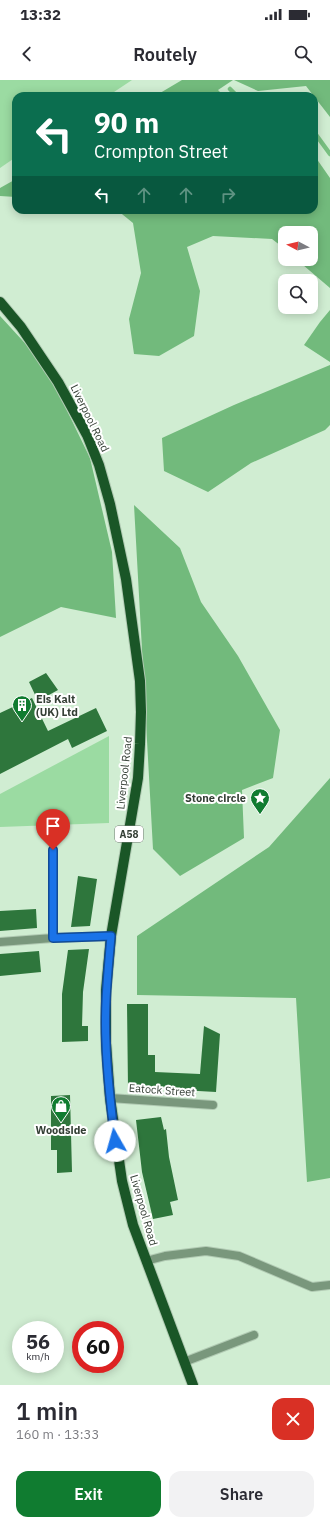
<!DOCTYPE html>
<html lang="en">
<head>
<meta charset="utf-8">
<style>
	:root { --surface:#fff; --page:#f2f2f3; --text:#2b2b33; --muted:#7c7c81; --accent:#107c30 }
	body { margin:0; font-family:"IBM Plex Sans",sans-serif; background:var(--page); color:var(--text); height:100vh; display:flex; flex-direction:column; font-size:15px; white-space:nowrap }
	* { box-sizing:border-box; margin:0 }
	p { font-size:13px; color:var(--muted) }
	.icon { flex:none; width:22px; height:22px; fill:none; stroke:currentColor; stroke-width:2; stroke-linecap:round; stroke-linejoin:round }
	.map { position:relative; height:1305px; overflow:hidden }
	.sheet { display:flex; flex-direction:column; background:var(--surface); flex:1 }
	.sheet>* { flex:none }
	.hud { position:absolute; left:12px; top:12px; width:306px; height:122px; border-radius:12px; box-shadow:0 2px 10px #0003; background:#0b6e4f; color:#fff; overflow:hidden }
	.needle { width:26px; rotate:277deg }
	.fabs { position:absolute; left:278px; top:146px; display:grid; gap:8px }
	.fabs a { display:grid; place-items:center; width:40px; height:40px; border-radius:8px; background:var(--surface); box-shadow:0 2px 10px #0003; font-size:20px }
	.speed { position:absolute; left:12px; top:1241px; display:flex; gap:8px; font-size:20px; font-weight:700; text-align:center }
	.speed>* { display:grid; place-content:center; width:52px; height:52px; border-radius:50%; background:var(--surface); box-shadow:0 2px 10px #0003; line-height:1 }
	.speed small { font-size:10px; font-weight:400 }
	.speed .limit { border:6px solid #d22; background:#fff; color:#111 }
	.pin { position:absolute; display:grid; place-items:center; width:34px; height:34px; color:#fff; margin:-41px -17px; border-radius:50% 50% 50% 0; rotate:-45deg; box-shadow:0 0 4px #0007 }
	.pin .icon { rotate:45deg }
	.me { position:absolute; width:44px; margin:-22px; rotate:353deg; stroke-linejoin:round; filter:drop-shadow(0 0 3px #0008) }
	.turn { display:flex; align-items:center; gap:14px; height:84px; padding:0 16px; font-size:18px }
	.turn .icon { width:52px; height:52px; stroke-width:2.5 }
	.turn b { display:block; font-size:28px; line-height:34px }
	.lanes { display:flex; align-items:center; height:38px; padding:0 16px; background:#0003; justify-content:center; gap:20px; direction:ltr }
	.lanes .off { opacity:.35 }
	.round { display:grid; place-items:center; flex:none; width:42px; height:42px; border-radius:12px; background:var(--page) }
	.head { display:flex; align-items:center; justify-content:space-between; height:68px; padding:0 16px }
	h1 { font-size:24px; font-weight:600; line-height:30px }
	.cta { display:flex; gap:8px; margin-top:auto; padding:8px 16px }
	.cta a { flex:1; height:46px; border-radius:12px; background:var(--accent); color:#fff; font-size:16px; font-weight:600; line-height:46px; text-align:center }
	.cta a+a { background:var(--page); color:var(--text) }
	.status { display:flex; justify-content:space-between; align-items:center; height:28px; padding:0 20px; background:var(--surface); direction:ltr }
	.status svg { height:11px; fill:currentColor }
	header { display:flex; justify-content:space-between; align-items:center; height:52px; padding:0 16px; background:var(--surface); font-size:18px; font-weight:600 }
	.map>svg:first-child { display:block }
	.green { fill:#9bdba2 }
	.forest { fill:#72ba7c }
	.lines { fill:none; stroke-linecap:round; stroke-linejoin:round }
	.stream { stroke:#78c081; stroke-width:4.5 }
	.building { fill:#2e763c }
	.minor-casing { stroke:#b1cab3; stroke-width:10 }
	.primary-casing { stroke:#b1cab3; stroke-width:12 }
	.minor { stroke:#79977c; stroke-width:8 }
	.primary { stroke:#1a5627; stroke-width:10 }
	.route-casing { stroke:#114b97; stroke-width:10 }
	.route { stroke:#1a73e8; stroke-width:7 }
	.labels { text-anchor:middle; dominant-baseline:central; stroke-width:4; stroke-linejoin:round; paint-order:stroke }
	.shield { fill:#fff; stroke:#717972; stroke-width:1 }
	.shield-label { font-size:10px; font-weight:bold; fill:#343f35 }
	.street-label { font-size:11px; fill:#343f35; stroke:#fff }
	.poi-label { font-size:11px; font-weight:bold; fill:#343f35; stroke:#fff; text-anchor:start }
</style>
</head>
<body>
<div class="status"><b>13:32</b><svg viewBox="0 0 49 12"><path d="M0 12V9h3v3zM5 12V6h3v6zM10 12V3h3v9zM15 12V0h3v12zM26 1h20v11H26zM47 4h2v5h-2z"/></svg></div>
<header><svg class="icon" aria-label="back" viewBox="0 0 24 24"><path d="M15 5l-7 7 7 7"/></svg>Routely<svg class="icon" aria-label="search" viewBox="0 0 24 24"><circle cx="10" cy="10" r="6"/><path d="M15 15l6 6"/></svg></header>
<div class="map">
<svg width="330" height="1305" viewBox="0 0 330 1305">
	<rect width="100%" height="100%" fill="#d0edd2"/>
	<path class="green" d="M0,0H132L108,16H16V77L0,88Z
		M109,656V743L0,747V714Z"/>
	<path class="forest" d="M182,0H233L218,10L224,16H155Z
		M234,0H330V37L306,6L258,11Z
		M314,75L330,98V208L296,179H311V153H285V169L272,159L213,156L187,167L200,211L194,256L159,276L134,274L129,239L141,193L133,143L117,130H314Z
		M16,99V117L0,116V108Z
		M330,230V282L304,265L320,242Z
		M0,236L45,285L90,378L112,472L116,538L61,527L0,557Z
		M330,285V345L325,350L251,383L208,412L164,391L162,358L234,325Z
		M134,425L180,468L201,522L238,576L280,650L273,698L242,710L244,758L180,796L153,769Z
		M330,698V1098L307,1102L296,918L137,915V856L269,767Z"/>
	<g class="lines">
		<path class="stream" d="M230,9L237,16
			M314,52L330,74"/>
	</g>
	<path class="building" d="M46,593L58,610L38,621L29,602Z
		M32,618L48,651L96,628L107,651L72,668L68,659L0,694V633Z
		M78,796L97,799L90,846L71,847Z
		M36,829L37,848L0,851V831Z
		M89,869L83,912L82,946H88V961L62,962V914L68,870Z
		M39,871L41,892L0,896V874Z
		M127,924H148V975H155V992L200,994L204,946L220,954L216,1012L128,1007Z
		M70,1015L72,1092L57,1093V1070H51V1016Z
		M161,1037L164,1050L166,1049L169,1077L178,1120L170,1122L173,1135L153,1139L142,1092L136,1040Z"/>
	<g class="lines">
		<g class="minor-casing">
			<path id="minor" d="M53,770V858
				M0,862L53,858L111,856
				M110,1018L213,1025
				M146,1181L165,1176L206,1171L239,1176L312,1207L330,1205
				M184,1282L254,1255"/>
		</g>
		<g class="primary-casing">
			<path id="primary" d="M0,222L21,247L58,302L87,355L99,385L110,424L126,499L140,601L141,632L140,664L138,698L111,856L106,910V963L110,1018L122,1101L133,1145L193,1305"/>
		</g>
		<use href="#minor" class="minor"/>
		<use href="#primary" class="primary"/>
	</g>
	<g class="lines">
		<g class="route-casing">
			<path id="route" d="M53,770V858L111,856C108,892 104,927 106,963C107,996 111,1028 115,1061"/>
		</g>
		<use href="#route" class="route"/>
	</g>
	<defs>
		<g id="building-pin" transform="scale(1)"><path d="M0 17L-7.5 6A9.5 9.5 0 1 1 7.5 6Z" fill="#107c30" stroke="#fff"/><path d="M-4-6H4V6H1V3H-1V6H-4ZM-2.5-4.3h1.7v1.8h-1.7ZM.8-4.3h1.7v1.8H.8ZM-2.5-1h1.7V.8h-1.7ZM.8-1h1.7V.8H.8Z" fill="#fff"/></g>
		<g id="sight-pin" transform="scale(1)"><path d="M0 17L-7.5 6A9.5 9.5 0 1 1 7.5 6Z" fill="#107c30" stroke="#fff"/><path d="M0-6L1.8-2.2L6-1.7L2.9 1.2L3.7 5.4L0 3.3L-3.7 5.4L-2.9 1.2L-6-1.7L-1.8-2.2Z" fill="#fff"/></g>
		<g id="shop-pin" transform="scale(1)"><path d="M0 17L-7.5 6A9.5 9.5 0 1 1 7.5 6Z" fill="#107c30" stroke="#fff"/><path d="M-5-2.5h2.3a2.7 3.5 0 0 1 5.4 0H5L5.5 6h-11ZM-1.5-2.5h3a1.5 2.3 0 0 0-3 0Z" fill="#fff"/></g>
	</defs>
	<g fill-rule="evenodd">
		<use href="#building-pin" x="22" y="625"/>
		<use href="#sight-pin" x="260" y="718"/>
		<use href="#shop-pin" x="61" y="1026"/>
	</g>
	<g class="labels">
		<rect class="shield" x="115" y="746" width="28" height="16" rx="3"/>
		<g class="shield-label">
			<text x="129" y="754">A58</text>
		</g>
		<g class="street-label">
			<text transform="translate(90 338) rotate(64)">Liverpool Road</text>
			<text transform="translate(124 693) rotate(-84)">Liverpool Road</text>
			<text transform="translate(162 1010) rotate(4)">Eatock Street</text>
			<text transform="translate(144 1130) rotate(74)">Liverpool Road</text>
		</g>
		<g class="poi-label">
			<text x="36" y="619">Eis Kalt<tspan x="36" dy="13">(UK) Ltd</tspan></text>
			<text x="246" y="718" text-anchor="end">Stone circle</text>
			<text x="61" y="1050" text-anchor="middle">Woodside</text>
		</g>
	</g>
</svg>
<div class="fabs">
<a><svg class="needle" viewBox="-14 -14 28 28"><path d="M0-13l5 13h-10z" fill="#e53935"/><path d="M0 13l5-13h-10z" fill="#7c7c81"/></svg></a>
<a><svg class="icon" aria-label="search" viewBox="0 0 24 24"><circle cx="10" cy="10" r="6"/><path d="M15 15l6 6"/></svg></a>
</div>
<div class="speed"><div>56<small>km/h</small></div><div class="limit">60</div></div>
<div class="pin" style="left:53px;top:770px;background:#d93025"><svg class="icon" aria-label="arrive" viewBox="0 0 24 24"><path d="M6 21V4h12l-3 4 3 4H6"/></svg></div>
<svg class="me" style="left:115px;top:1061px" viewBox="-20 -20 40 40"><circle r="19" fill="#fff"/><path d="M0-13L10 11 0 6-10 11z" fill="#1a73e8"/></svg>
<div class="hud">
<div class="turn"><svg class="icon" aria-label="left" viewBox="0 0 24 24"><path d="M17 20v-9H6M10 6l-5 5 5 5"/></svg><div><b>90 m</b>Crompton Street</div></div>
<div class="lanes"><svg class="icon" aria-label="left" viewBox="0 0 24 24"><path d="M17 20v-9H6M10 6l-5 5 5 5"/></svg><svg class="icon off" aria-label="ahead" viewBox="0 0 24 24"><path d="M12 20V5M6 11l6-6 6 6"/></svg><svg class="icon off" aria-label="ahead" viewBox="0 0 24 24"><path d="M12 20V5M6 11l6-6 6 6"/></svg><svg class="icon off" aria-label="right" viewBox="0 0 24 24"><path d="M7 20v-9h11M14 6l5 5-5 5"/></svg></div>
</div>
</div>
<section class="sheet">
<div class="head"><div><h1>1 min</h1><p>160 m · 13:33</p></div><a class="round" style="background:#d93025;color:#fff"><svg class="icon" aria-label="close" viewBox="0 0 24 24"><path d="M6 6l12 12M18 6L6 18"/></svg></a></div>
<div class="cta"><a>Exit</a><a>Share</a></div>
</section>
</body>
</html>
